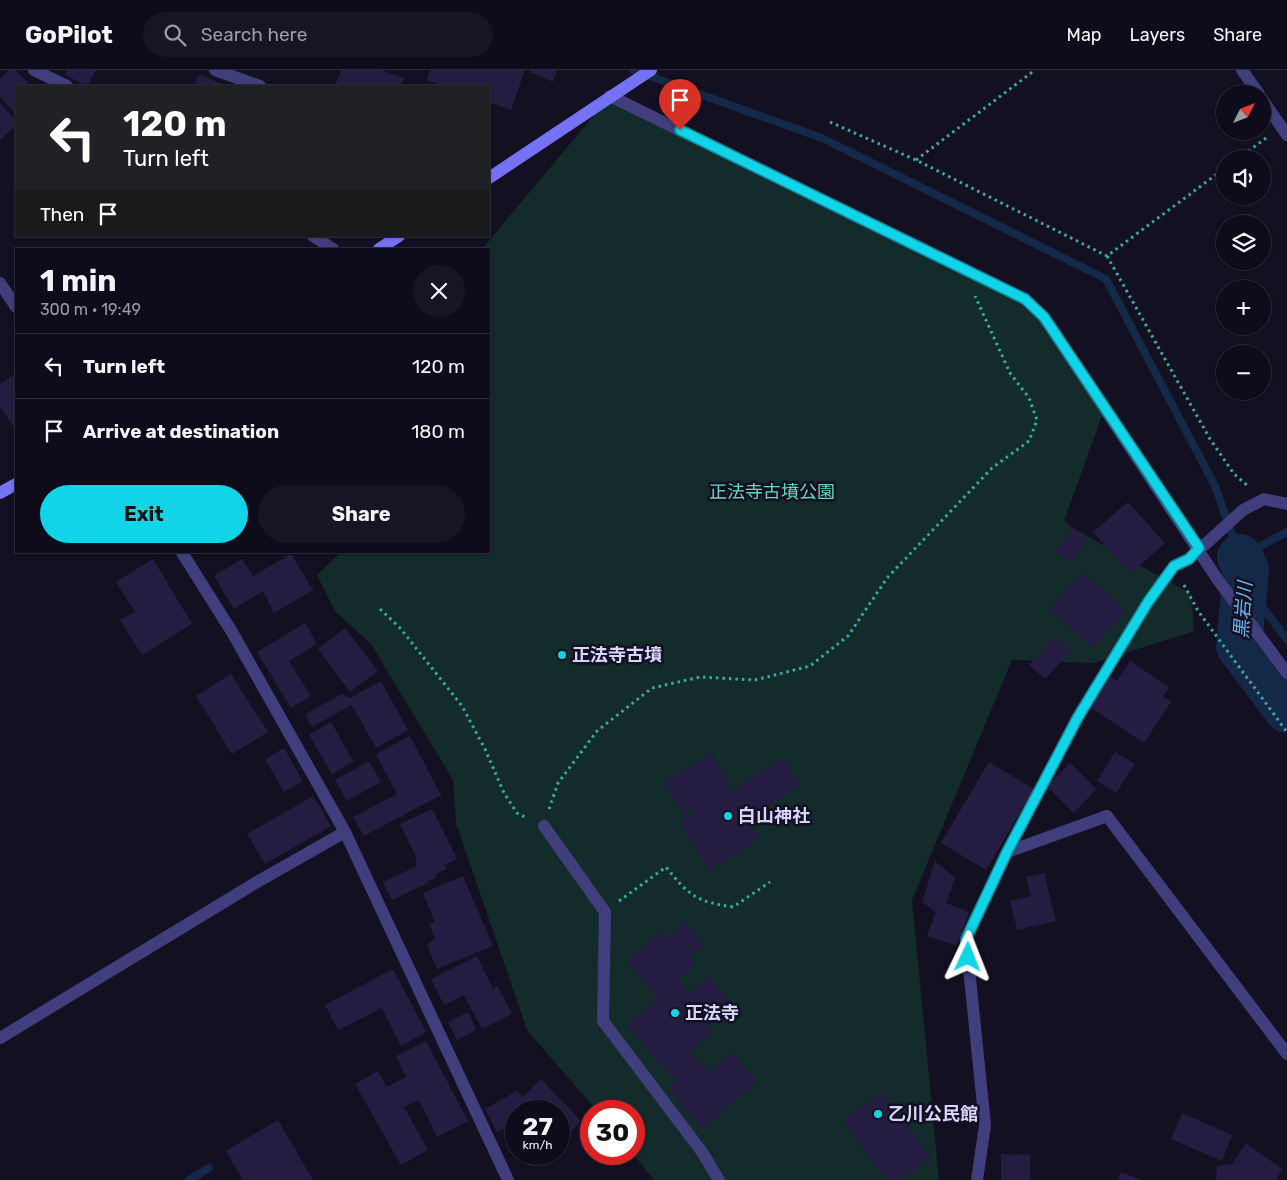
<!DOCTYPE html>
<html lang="en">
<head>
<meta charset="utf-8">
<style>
	:root { --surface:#0e0c1a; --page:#171523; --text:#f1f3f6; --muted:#9b9ba2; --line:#2e2c39; --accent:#12d4e9 }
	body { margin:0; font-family:Rubik,"Noto Sans JP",sans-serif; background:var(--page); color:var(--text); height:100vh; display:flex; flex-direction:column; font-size:19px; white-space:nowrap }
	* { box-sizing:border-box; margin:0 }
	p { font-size:16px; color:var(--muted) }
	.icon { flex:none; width:28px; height:28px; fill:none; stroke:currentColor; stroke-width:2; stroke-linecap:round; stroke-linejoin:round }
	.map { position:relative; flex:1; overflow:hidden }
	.drawer { position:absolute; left:15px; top:178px; width:475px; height:305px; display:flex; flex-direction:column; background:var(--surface); border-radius:0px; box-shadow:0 1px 4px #0004,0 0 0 1px var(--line) }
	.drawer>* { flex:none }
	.banner { position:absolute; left:15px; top:15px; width:475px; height:152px; border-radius:0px; box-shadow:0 1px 4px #0004,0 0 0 1px var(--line); background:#202124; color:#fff; overflow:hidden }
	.needle { width:32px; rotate:48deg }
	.controls { position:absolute; left:1216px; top:15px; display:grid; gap:10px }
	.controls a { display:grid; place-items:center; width:55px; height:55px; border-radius:50%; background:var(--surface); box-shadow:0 1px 4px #0004,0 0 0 1px var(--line); font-size:25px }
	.speed { position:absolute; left:505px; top:1030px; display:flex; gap:10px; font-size:25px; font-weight:700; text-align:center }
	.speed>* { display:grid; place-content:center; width:65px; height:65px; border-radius:50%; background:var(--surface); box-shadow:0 1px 4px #0004,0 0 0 1px var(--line); line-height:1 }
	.speed small { font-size:12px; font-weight:400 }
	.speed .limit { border:8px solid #d22; background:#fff; color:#111 }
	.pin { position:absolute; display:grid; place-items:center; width:42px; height:42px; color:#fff; margin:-51px -21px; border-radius:50% 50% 50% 0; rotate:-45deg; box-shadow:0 0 5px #0007 }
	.pin .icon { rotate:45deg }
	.me { position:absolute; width:55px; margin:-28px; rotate:2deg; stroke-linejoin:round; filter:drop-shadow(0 0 4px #0008) }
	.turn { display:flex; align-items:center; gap:18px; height:105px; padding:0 25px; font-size:22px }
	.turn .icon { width:65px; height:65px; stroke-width:2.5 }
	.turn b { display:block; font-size:35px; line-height:42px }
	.then { display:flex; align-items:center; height:48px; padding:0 25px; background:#0003; gap:10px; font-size:19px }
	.round { display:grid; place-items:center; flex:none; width:52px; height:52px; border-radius:26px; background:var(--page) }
	.head { display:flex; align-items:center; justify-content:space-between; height:85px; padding:0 25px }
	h1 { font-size:30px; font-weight:700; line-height:38px }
	.action { display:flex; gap:10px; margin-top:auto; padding:10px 25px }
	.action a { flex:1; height:58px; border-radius:30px; background:var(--accent); color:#111; font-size:20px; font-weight:700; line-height:58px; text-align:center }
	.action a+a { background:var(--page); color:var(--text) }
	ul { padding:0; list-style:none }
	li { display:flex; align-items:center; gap:15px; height:65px; padding:0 25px; border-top:1px solid var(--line) }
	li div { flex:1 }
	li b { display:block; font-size:19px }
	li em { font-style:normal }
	header { display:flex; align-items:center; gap:30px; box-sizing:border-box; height:70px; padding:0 25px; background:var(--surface); border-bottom:1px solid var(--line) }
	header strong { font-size:24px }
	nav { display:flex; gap:28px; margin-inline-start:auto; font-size:18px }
	.search { width:350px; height:45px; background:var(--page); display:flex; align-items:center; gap:12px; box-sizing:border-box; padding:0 18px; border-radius:28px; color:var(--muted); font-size:19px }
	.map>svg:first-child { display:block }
	.green { fill:#132b2a }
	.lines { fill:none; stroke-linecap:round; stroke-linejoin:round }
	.stream { stroke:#142848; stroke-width:8 }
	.river { stroke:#142848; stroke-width:46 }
	.building { fill:#241d41 }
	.path { stroke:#38aba4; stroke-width:3; stroke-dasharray:2.5 4; stroke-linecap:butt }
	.minor { stroke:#413e7d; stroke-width:12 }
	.tertiary { stroke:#413e7d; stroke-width:12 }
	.secondary { stroke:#7572f4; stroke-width:12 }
	.route-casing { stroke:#0c8a97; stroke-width:12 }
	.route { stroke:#12d4e9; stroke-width:9 }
	.poi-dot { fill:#12d4e9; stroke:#131022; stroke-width:2 }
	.labels { text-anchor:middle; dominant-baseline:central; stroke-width:5; stroke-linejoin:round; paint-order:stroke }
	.park-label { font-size:18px; fill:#66d6ba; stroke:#131022 }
	.poi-label { font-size:18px; font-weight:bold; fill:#d8d4fc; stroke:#131022; text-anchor:start }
	.water-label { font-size:19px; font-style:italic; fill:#6ab4f3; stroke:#131022 }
</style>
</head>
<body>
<header>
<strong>GoPilot</strong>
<div class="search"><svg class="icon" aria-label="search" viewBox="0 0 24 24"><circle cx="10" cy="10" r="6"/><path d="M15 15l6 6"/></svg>Search here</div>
<nav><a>Map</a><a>Layers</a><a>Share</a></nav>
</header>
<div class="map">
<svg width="1287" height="1110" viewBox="0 0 1287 1110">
	<rect width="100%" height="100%" fill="#131022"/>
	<path class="green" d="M610,26L1025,229L1105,337L1064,451L1073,458L1191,524L1194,561L1094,593L1012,590L912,830L939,1110H654L633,1084L634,1041H597L527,960L456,753L453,710L371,574L335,541L317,505L342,481H489V179H482Z"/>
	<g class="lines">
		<path class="stream" d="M633,0L822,68L1106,209L1215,416L1240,487L1287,462
			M1245,513L1287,570
			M189,1110L209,1098"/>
		<path class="river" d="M1240,487L1246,500L1239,576L1287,640"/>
	</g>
	<path class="building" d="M9,0H15L31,16H16V44L0,27V9Z
		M67,0H96L87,16L65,5Z
		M341,0H381L404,8L401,16H335Z
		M430,0H525L511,40L489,32V16H445L427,10Z
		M531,0H557L553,12L530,2Z
		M199,4L226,16H194Z
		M0,33L16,51V55L0,70Z
		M16,303V361L0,336V314Z
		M1128,432L1165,473L1130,504L1093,462Z
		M1073,458L1088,470L1071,493L1055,482Z
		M291,484L313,520L274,543L263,521L234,539L214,506L242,489L253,506Z
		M153,489L192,554L142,585L120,550L135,542L116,512Z
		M1083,502L1126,541L1093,578L1050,539Z
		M305,553L317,574L289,591L311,626L291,638L257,582Z
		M345,558L378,601L350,622L318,579Z
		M1055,566L1071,581L1045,609L1029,595Z
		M1130,591L1169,617L1163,626L1171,632L1144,673L1090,637L1110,607L1117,611Z
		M231,604L268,662L232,684L196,626Z
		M381,611L408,660L376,678L352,635L312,657L305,644L342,624L350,628Z
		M331,652L353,691L332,704L309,665Z
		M410,666L441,725L364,766L353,747L397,724L376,684Z
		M284,678L303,711L284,722L265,689Z
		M1115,682L1135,694L1116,723L1097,711Z
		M711,683L731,715L723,726L783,688L800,715L747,749L759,769L710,800L679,752L695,741L693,738L684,744L664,713Z
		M369,691L381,712L347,731L335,710Z
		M989,692L1034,719L986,800L941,773Z
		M1070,693L1096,719L1074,743L1047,716Z
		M313,726L331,756L265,794L247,764Z
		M432,739L457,789L444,795L446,799L436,804L437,807L427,812L428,813L392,830L383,812L417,796L415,790L417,789L400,754Z
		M935,791L955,808L946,833L969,842L957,876L927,866L936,842L922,832Z
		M1044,803L1056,851L1017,860L1010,831L1031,826L1026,807Z
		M463,806L493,876L437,899L427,875L435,868L429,854L435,852L423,823Z
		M686,851L705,874L689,887L696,895L678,910L689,923L708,906L732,934L707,955L713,962L690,981L708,1002L732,982L757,1012L703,1059L668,1019L677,1012L627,955L658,929L627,892L661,862L667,868Z
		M477,886L493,919L497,915L512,944L482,959L464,925L444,935L431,909Z
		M393,899L426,962L401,976L382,938L338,960L325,935Z
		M468,942L476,960L457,970L448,952Z
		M426,971L468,1051L437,1067L419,1030L404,1037L428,1080L401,1095L355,1014L378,1001L387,1017L406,1007L396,986Z
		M541,1009L581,1051L559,1074V1041H516V1054L497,1062L485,1039L517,1021L523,1027Z
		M882,1022L931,1088L901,1110H886L842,1050Z
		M1182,1043L1232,1065L1222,1091L1171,1069Z
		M278,1050L313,1110H243L226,1081Z
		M1246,1073L1282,1099L1276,1110H1216L1217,1096L1232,1094Z
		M1001,1084L1030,1085V1110H1001Z
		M1121,1102L1142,1110H1118Z"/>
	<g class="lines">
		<path class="path" d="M830,52L916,90L1107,186L1225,98
			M1238,89L1266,68
			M916,90L1035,0
			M1107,186L1210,369L1234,404L1249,417
			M1184,515L1198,541L1287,662
			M380,539L400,558L462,636L485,679L504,723L517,743L527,748
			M549,739L558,713L597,661L652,618L700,607L755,610L810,596L848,566L887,508L992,398L1029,371L1037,350L1029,328L1010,303L975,226
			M619,831L666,797C688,825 697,832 733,837L770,812"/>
		<path class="minor" d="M34,0L67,16
			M215,0L260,16
			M1242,0L1259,24
			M1262,29L1287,65
			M313,166L333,179
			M181,481L232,562L345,762L508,1110
			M544,756L605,842L603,951L702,1082L719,1110
			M1007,782L1107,746L1287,984
			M0,968L257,812L345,762
			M977,1110L985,1055L966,869L1007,782L1078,647L1148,532L1174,496L1189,489L1243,440L1264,429L1287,434"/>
		<path class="tertiary" d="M610,26L1025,229L1044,247L1218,510L1287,603
			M0,213L16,237"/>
		<path class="secondary" d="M489,108L651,0
			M379,179L399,166
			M0,423L16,414"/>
	</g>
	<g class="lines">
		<g class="route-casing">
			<path id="route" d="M680,60L1025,229L1044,247L1199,478L1189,489L1174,496L1148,532L1078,647L1007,782L966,869L968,887"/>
		</g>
		<use href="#route" class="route"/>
	</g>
	<g class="poi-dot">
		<circle cx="562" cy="585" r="5"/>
		<circle cx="728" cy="746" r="5"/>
		<circle cx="675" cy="943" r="5"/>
		<circle cx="878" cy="1044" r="5"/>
	</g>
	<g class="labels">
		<g class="park-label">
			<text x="772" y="422">正法寺古墳公園</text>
		</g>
		<g class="poi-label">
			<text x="572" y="585">正法寺古墳</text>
			<text x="738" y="746">白山神社</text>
			<text x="685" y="943">正法寺</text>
			<text x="888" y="1044">乙川公民館</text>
		</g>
		<g class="water-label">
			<text transform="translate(1243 540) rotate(-86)">黒岩川</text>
		</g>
	</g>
</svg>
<div class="controls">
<a><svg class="needle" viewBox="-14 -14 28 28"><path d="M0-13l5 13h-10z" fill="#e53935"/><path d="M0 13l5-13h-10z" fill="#9b9ba2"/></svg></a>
<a><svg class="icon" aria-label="sound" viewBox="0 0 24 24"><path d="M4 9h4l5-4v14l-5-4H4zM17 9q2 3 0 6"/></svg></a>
<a><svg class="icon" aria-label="layers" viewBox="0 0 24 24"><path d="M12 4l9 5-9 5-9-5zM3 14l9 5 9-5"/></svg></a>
<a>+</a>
<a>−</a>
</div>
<div class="speed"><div>27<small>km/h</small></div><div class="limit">30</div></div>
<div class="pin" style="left:680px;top:60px;background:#d93025"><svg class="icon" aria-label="arrive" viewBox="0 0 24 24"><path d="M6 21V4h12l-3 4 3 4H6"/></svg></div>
<svg class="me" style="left:968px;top:887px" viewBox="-20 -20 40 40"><path d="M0-17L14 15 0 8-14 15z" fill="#12d4e9" stroke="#fff" stroke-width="4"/></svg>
<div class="banner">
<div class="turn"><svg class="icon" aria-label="left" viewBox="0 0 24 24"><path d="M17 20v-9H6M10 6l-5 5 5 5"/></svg><div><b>120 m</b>Turn left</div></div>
<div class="then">Then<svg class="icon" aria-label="arrive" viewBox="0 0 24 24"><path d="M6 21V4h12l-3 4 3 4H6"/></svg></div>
</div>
<section class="drawer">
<div class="head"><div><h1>1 min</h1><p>300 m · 19:49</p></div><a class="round"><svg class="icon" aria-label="close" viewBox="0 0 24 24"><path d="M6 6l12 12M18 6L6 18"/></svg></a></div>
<ul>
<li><svg class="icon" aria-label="left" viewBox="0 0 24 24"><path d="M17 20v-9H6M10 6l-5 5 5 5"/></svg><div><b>Turn left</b></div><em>120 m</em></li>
<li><svg class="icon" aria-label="arrive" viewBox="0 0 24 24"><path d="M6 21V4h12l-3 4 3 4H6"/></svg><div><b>Arrive at destination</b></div><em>180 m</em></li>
</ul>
<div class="action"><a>Exit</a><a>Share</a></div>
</section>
</div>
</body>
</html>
